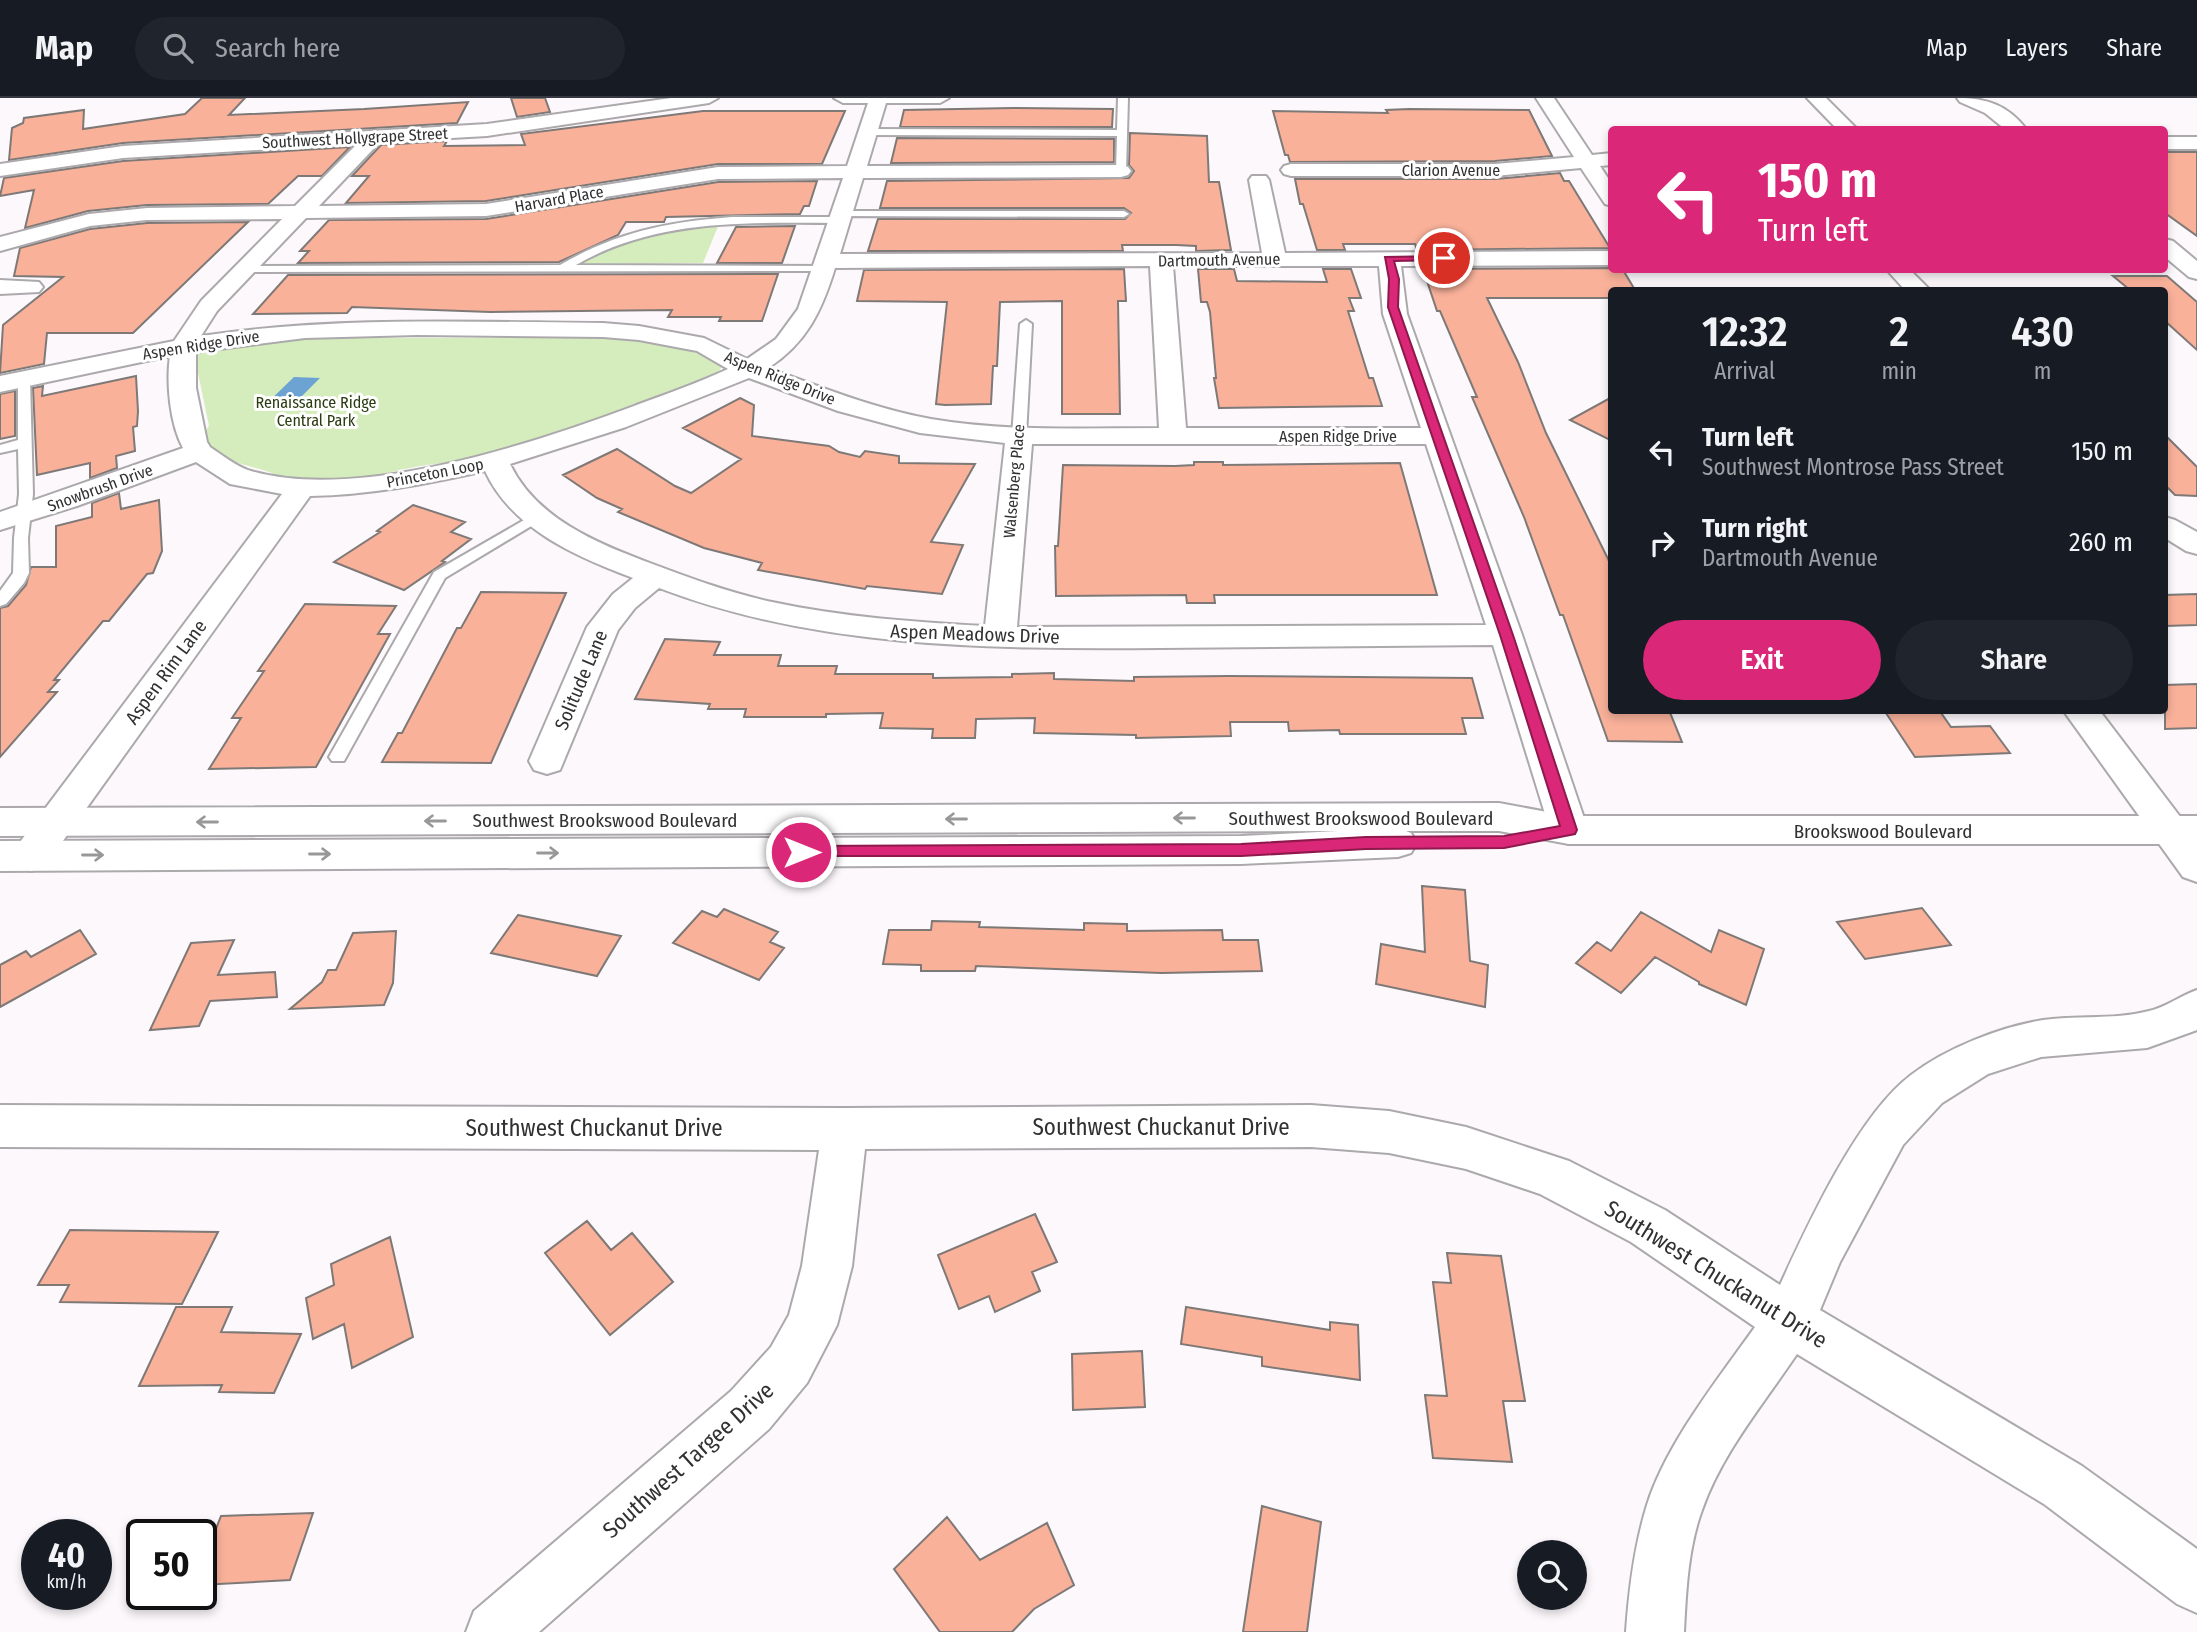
<!DOCTYPE html>
<html lang="en">
<head>
<meta charset="utf-8">
<style>
	:root { --surface:#171b24; --page:#20242c; --text:#f1f3f6; --muted:#9ea1a6; --line:#363941; --accent:#db2777 }
	body { margin:0; font-family:"Fira Sans Condensed",sans-serif; background:var(--page); color:var(--text); height:100vh; display:flex; flex-direction:column; font-size:26px; white-space:nowrap }
	* { box-sizing:border-box; margin:0 }
	p { font-size:23px; color:var(--muted) }
	.icon { flex:none; width:38px; height:38px; fill:none; stroke:currentColor; stroke-width:2; stroke-linecap:round; stroke-linejoin:round }
	.map { position:relative; flex:1; overflow:hidden }
	.side { position:absolute; left:1608px; top:189px; width:560px; height:427px; display:flex; flex-direction:column; background:var(--surface); border-radius:7px; box-shadow:0 4px 10px #0003 }
	.side>* { flex:none }
	.top-card { position:absolute; left:1608px; top:28px; width:560px; height:147px; border-radius:7px; box-shadow:0 4px 10px #0003; background:#db2777; color:#fff; overflow:hidden }
	.buttons { position:absolute; left:1517px; top:1442px; display:grid; gap:14px }
	.buttons a { display:grid; place-items:center; width:70px; height:70px; border-radius:50%; background:var(--surface); box-shadow:0 4px 10px #0003; font-size:35px }
	.speed { position:absolute; left:21px; top:1421px; display:flex; gap:14px; font-size:35px; font-weight:700; text-align:center }
	.speed>* { display:grid; place-content:center; width:91px; height:91px; border-radius:50%; background:var(--surface); box-shadow:0 4px 10px #0003; line-height:1 }
	.speed small { font-size:18px; font-weight:400 }
	.speed .limit { border:4px solid #111; border-radius:10px; background:#fff; color:#111 }
	.pin { position:absolute; display:grid; place-items:center; width:60px; height:60px; color:#fff; margin:-30px; border:4px solid #fff; border-radius:50%; box-shadow:0 2px 7px #0007 }
	.me { position:absolute; width:77px; margin:-38px; rotate:90deg; stroke-linejoin:round; filter:drop-shadow(0 0 5px #0008) }
	.turn { display:flex; align-items:center; gap:24px; height:147px; padding:0 35px; font-size:32px }
	.turn .icon { width:91px; height:91px; stroke-width:2.5 }
	.turn b { display:block; font-size:49px; line-height:60px }
	.eta { display:flex; justify-content:space-evenly; align-items:center; height:119px; text-align:center }
	.eta b { font-size:42px; font-weight:600; line-height:49px }
	.action { display:flex; gap:14px; margin-top:auto; padding:14px 35px }
	.action a { flex:1; height:80px; border-radius:42px; background:var(--accent); color:#fff; font-size:28px; font-weight:600; line-height:80px; text-align:center }
	.action a+a { background:var(--page); color:var(--text) }
	ul { padding:0; list-style:none }
	li { display:flex; align-items:center; gap:21px; height:91px; padding:0 35px }
	li div { flex:1 }
	li b { display:block; font-size:26px }
	li em { font-style:normal }
	header { display:flex; align-items:center; gap:42px; box-sizing:border-box; height:98px; padding:0 35px; background:var(--surface); border-bottom:2px solid var(--line) }
	header strong { font-size:33px }
	nav { display:flex; gap:38px; margin-inline-start:auto; font-size:24px }
	.search { width:490px; height:63px; background:var(--page); display:flex; align-items:center; gap:18px; box-sizing:border-box; padding:0 24px; border-radius:38px; color:var(--muted); font-size:26px }
	.map>svg:first-child { display:block }
	.green { fill:#d5edbc }
	.water { fill:#6ca3d2 }
	.building { fill:#f9b19a; stroke:#7e7977; stroke-width:2 }
	.lines { fill:none; stroke-linecap:round; stroke-linejoin:round }
	.lane-casing { stroke:#aca9ad; stroke-width:4 }
	.street-casing { stroke:#aca9ad; stroke-width:4 }
	.secondary-casing { stroke:#aca9ad; stroke-width:4 }
	.lane { fill:#fff; fill-rule:evenodd }
	.street { fill:#fff; fill-rule:evenodd }
	.secondary { fill:#fff; fill-rule:evenodd }
	.oneway { stroke:#989898 }
	.route { fill:#db2777; stroke:#8e194d; stroke-width:2 }
	.labels { text-anchor:middle; dominant-baseline:central; stroke-width:6; stroke-linejoin:round; paint-order:stroke }
	.far-street-label { font-size:16px; fill:#313032; stroke:#fff }
	.far-park-label { font-size:16px; fill:#2a3d10; stroke:#fff }
	.street-label { font-size:19px; fill:#313032; stroke:#fff }
	.near-street-label { font-size:23px; fill:#313032; stroke:#fff }
</style>
</head>
<body>
<header>
<strong>Map</strong>
<div class="search"><svg class="icon" aria-label="search" viewBox="0 0 24 24"><circle cx="10" cy="10" r="6"/><path d="M15 15l6 6"/></svg>Search here</div>
<nav><a>Map</a><a>Layers</a><a>Share</a></nav>
</header>
<div class="map">
<svg width="2197" height="1534" viewBox="0 0 2197 1534">
	<rect width="100%" height="100%" fill="#fcf8fc"/>
	<path class="green" d="M719,126L703,165L579,166C623,142 668,131 719,126Z
		M330,240H608C629,242 715,252 722,269L714,279L690,285C607,319 524,356 435,366C403,369 372,381 340,383C319,385 298,382 276,380L272,375C243,365 219,365 203,336L209,328L197,270L192,268L196,256L202,253L286,242Z"/>
	<path class="water" d="M294,279L320,280L289,311L263,309Z"/>
	<path class="building" d="M202,0H245L229,17L364,11L468,4L457,25L123,45L9,62L12,30L23,25L24,20L84,12L83,31L185,16Z
		M511,0H545L550,14L517,19Z
		M1013,10L1113,11L1112,29H900L904,12Z
		M1409,11L1529,12L1552,58L1495,63L1290,64L1288,57H1285L1273,13L1388,15L1386,12Z
		M703,13H845L822,66H718L486,103L346,105L369,78H352L381,47L447,43L444,48L525,47L521,36Z
		M1130,35L1207,38L1209,84H1219L1231,152L1196,153V148L1176,147H1122L1123,153H868L878,121H1125L1131,115L1124,110H880L887,83L1129,80L1134,73L1129,67Z
		M897,40L1114,41V64L891,65Z
		M350,49L322,78H298L268,106L147,107L88,113L25,130L34,92L0,98L4,80L123,63Z
		M2165,54H2197V138L2165,115Z
		M1560,75L1564,83H1569L1610,150L1417,152L1415,146H1343L1345,152H1317L1303,106H1300L1295,81H1495Z
		M817,83L809,108H804L800,116L666,119L664,124H626L618,137L559,164L298,165L309,153H300L329,122L486,121L718,84Z
		M248,124L133,235H47L44,266L0,275L3,227L63,179L14,178L20,150L90,131L147,125Z
		M795,128L782,165H717L736,129Z
		M1612,170L1623,172L1635,192H1612V200H1487L1518,264L1546,335L1612,469V612H1669L1682,644L1608,643L1563,517H1560L1524,419L1472,299H1477L1440,213H1437L1423,171Z
		M1124,171L1126,203H1118L1120,316H1062V203L1000,204L997,268H993L991,306L945,307L936,306L947,204L857,203L864,172Z
		M1198,171H1234L1237,183L1327,184L1323,171H1351L1361,200H1349L1354,213H1348L1369,280H1373L1382,308L1219,310L1214,280H1216L1210,214L1207,204H1201Z
		M778,176L762,223H719L721,219H668L672,212L490,214L352,209L347,215L253,216L288,177Z
		M2113,178H2167L2197,204V252L2165,223V192H2130Z
		M136,278L138,313L137,328L133,329L135,353L116,358L117,370L90,380V365L37,377L33,290L43,288L42,298Z
		M15,293V338L0,341V296Z
		M1612,299V343L1570,322Z
		M740,300L754,307L752,338L829,348L839,354L860,359L865,353L899,358V365L975,366L931,444L963,447L942,496L867,488L865,491L758,472L762,465L704,450L618,414L622,411L597,400L563,377L617,351L675,388L691,395L741,361L683,330Z
		M2165,337L2197,369V398L2175,397L2165,387Z
		M1194,364H1223V367L1400,365L1437,497H1214L1215,505H1187L1186,497L1056,498L1055,448H1058L1063,367L1175,368L1194,367Z
		M119,395L121,411L159,402L162,453L153,475L147,476L109,523H103L54,582H59L48,594H57L0,659V510L8,508L26,487L31,469H56V428L92,419V405Z
		M413,407L465,424L451,434L471,441L442,463L445,464L404,492L334,464L380,434L377,433Z
		M481,494L566,495L491,665L382,664L398,635H402L457,530H461Z
		M2197,496V527L2165,528V497Z
		M305,506L396,508L378,536H390L316,669L209,671L241,620H232L264,573H258Z
		M665,541L720,544L714,557H781L778,568H837L835,576H933V580L1012,579V576L1054,575V581L1134,583V579L1229,578L1472,580L1483,620H1462L1466,636H1340L1339,632L1289,633L1288,624H1230L1231,638L1136,640V637L1034,635L1035,620L976,621L975,640H932L933,631L880,630L883,615L826,616V619H744L746,611H708L710,606L635,601Z
		M2197,586V630L2165,631V587Z
		M1884,612H1939L1951,629L1990,628L2010,655L1915,659Z
		M1422,788L1465,792L1470,863L1488,867L1485,909L1376,886L1381,846L1425,854Z
		M1922,810L1951,847L1865,861L1837,824Z
		M724,811L778,834L770,844L784,850L759,882L673,845L702,813L717,819Z
		M1641,814L1711,854L1719,832L1764,851L1746,907L1699,886V884L1655,859L1621,895L1576,865L1597,844L1611,853Z
		M518,817L621,838L597,878L491,855Z
		M932,823L980,824L979,829L1084,832V825L1127,826V833L1222,832L1223,842H1258L1262,873L1161,875L976,868L975,873H921V867L883,866L889,832H931Z
		M80,832L96,856L0,909V867L26,853L31,859Z
		M396,833L393,885L384,907L290,911L322,884L328,872H336L353,835Z
		M234,842L218,877L275,874L277,899L210,903L199,928L150,932L191,845Z
		M1035,1116L1057,1164L1032,1174L1040,1193L995,1214L989,1198L959,1211L938,1157Z
		M587,1123L611,1152L632,1135L673,1184L610,1237L545,1155Z
		M70,1132L218,1134L182,1206L60,1204L69,1187H38Z
		M390,1139L413,1239L352,1270L344,1226L313,1241L306,1200L334,1187L331,1166Z
		M1447,1155L1501,1158L1525,1303H1503L1512,1364L1433,1360L1425,1297L1447,1298L1433,1184L1451,1185Z
		M176,1209H232L221,1234L301,1236L274,1295L219,1294L222,1287L139,1288Z
		M1186,1209L1330,1232V1224L1358,1227L1360,1282L1262,1268V1259L1181,1246Z
		M1142,1253L1145,1309L1073,1312L1072,1256Z
		M1262,1408L1321,1424L1307,1534H1243Z
		M313,1415L290,1482L201,1487V1469L221,1418Z
		M947,1419L980,1462L1047,1425L1074,1487L1034,1511L1012,1534H940L894,1471Z"/>
	<g class="lines">
		<g class="lane-casing">
			<path id="lane" d="M1118,0H1128L1126,73L1121,76L1116,73L1117,38L868,37L863,34L868,31L1117,32Z
				M837,113H1124L1129,116L1124,119L841,118L837,117Z
				M732,119H839L844,122L839,125C749,125 657,120 576,167L828,168L830,170L824,173L244,174L238,171L244,168L560,167C617,134 667,124 732,119Z
				M1026,222L1032,226L1026,338L1019,342L1012,338L1020,226Z
				M24,277L30,281L33,396L28,440L29,475L24,485L6,506L0,508V493L13,475L14,440L19,396L18,351L0,355V347L18,342V281Z
				M538,414L545,418L543,421L445,480L344,663H332L329,659L434,474Z"/>
		</g>
		<g class="street-casing">
			<path id="street" d="M671,0H718L709,5L487,38L380,44L319,108L486,106L718,69L847,68L868,5H843L834,0H949L940,5H886L867,68L1121,67L1128,69L1131,73L1128,77L1121,79L863,80L840,156L1262,155L1249,82L1252,78H1266L1269,82L1285,155L1612,153V167L1401,168L1407,216L1522,537L1588,732L1582,742L1569,746L1556,742L1550,732L1493,547C1382,548 1271,549 1160,550C991,551 819,551 659,490L635,510L618,532L560,672L547,676L534,672L529,663L587,529L613,496L633,480C575,458 512,431 485,373C426,386 370,397 310,398L45,768L31,773L17,768L12,758L17,748L282,396L230,386L196,364L77,408L0,432V414L183,350C170,326 166,285 170,258L0,294V278L174,243L201,203L282,121L147,122L90,128L0,153V139L89,116L147,110L295,108L357,46L123,60L0,78V66L123,48L487,26ZM843,80L798,211L776,241L747,261L704,240L639,228L603,225C468,224 335,218 201,238L217,213L306,120L486,118L718,81ZM1150,168L1159,330C1083,330 1006,334 931,321C875,311 821,289 768,270C807,245 822,212 835,170ZM1173,168H1379L1383,216L1421,330H1186ZM417,237L603,239L639,242L697,253L728,271C698,285 666,296 634,308C532,346 358,404 251,373C237,369 222,357 210,349L207,344L196,290V254L305,240ZM749,280L838,313L920,335L1005,345L985,528C914,524 842,519 772,504C730,495 690,480 650,465C596,445 536,420 510,366L626,329ZM1032,346H1426L1486,527L1017,529Z
				M1536,0H1554L1592,57L1612,55V67L1600,68L1612,86V108L1605,106L1581,70L1495,78H1291L1284,76L1281,72L1284,68L1291,66H1495L1574,59Z
				M1807,0H1826L1858,32H1838Z
				M1957,0C1987,0 2008,7 2027,32H2006L1985,15L1960,4Z
				M2165,39H2197V51H2165Z
				M2165,141L2173,143L2197,163V181L2189,179L2165,159Z
				M1887,172H1910L1930,192H1905Z
				M0,182L39,184L43,189L39,194L0,196Z
				M2165,419L2175,422L2197,434V456L2186,453L2165,440Z
				M2063,612H2099L2197,741V784L2183,779Z
				M2197,892V932L2147,950L2041,959L1988,976L1942,1005L1903,1047L1840,1164L1820,1212L2082,1368L2197,1451V1515L2177,1506L2044,1406L1797,1256C1764,1305 1722,1355 1702,1412C1688,1450 1686,1494 1684,1534H1626C1629,1491 1634,1449 1647,1407C1666,1346 1718,1281 1755,1229L1631,1144L1540,1096L1466,1071L1389,1055L1311,1049L865,1051L852,1168L837,1227L807,1285L769,1331L539,1534H466L474,1513L731,1293L771,1249L789,1217L802,1168L819,1052L0,1049V1007L845,1010L1311,1007L1389,1013L1466,1029L1569,1063L1665,1112L1780,1187C1808,1126 1858,1017 1911,977C1946,950 2000,929 2043,922C2077,917 2115,922 2149,913C2166,909 2180,898 2197,892Z"/>
		</g>
		<g class="secondary-casing">
			<path id="secondary" d="M1499,705L1569,718H2197V746H1569L1499,733H1406L1411,735L1417,745L1411,755L1398,759L1241,766L0,773V743L1241,738L1338,733L0,738V710Z"/>
		</g>
		<use href="#lane" class="lane"/>
		<use href="#street" class="street"/>
		<use href="#secondary" class="secondary"/>
	</g>
	<defs><path id="oneway-shaft" d="M-6 0H5M1.5-3L5.5 0L1.5 3" fill="none" stroke-width="1.6" stroke-linecap="round" stroke-linejoin="round" transform="scale(1.75)"/></defs>
	<g class="oneway">
		<use href="#oneway-shaft" transform="translate(1184 720) rotate(180)"/>
		<use href="#oneway-shaft" transform="translate(956 721) rotate(180)"/>
		<use href="#oneway-shaft" transform="translate(435 723) rotate(180)"/>
		<use href="#oneway-shaft" transform="translate(207 724) rotate(180)"/>
		<use href="#oneway-shaft" transform="translate(548 755)"/>
		<use href="#oneway-shaft" transform="translate(320 756)"/>
		<use href="#oneway-shaft" transform="translate(93 757)"/>
	</g>
	<path class="route" d="M1444,158L1449,160L1447,162L1394,163L1399,181L1398,209L1513,537L1577,732L1575,736L1504,750L1366,751L1241,758H795L793,754L795,750L801,748L1241,746L1366,739L1504,738L1560,728L1500,537L1388,209L1389,181L1385,159Z"/>
	<g class="labels">
		<g class="far-street-label">
			<text transform="translate(355 40) rotate(-3)">Southwest Hollygrape Street</text>
			<text x="1451" y="72">Clarion Avenue</text>
			<text transform="translate(559 101) rotate(-10)">Harvard Place</text>
			<text transform="translate(1219 162) rotate(-1)">Dartmouth Avenue</text>
			<text transform="translate(201 247) rotate(-9)">Aspen Ridge Drive</text>
			<text transform="translate(780 280) rotate(22)">Aspen Ridge Drive</text>
			<text x="1338" y="338">Aspen Ridge Drive</text>
			<text transform="translate(435 375) rotate(-11)">Princeton Loop</text>
			<text transform="translate(1014 383) rotate(-85)">Walsenberg Place</text>
			<text transform="translate(100 390) rotate(-20)">Snowbrush Drive</text>
		</g>
		<g class="far-park-label">
			<text x="316" y="304">Renaissance Ridge<tspan x="316" dy="18">Central Park</tspan></text>
		</g>
		<g class="street-label">
			<text transform="translate(975 536) rotate(2)">Aspen Meadows Drive</text>
			<text transform="translate(166 574) rotate(-54)">Aspen Rim Lane</text>
			<text transform="translate(581 582) rotate(-67)">Solitude Lane</text>
			<text x="1361" y="720">Southwest Brookswood Boulevard</text>
			<text x="605" y="722">Southwest Brookswood Boulevard</text>
			<text x="1883" y="733">Brookswood Boulevard</text>
		</g>
		<g class="near-street-label">
			<text x="1161" y="1029">Southwest Chuckanut Drive</text>
			<text x="594" y="1030">Southwest Chuckanut Drive</text>
			<text transform="translate(1716 1176) rotate(32)">Southwest Chuckanut Drive</text>
			<text transform="translate(688 1362) rotate(-42)">Southwest Targee Drive</text>
		</g>
	</g>
</svg>
<div class="buttons">
<a><svg class="icon" aria-label="search" viewBox="0 0 24 24"><circle cx="10" cy="10" r="6"/><path d="M15 15l6 6"/></svg></a>
</div>
<div class="speed"><div>40<small>km/h</small></div><div class="limit">50</div></div>
<div class="pin" style="left:1444px;top:160px;background:#d93025"><svg class="icon" aria-label="arrive" viewBox="0 0 24 24"><path d="M6 21V4h12l-3 4 3 4H6"/></svg></div>
<svg class="me" style="left:801px;top:754px" viewBox="-20 -20 40 40"><circle r="17" fill="#db2777" stroke="#fff" stroke-width="3"/><path d="M0-11L8 9 0 5-8 9z" fill="#fff"/></svg>
<div class="top-card">
<div class="turn"><svg class="icon" aria-label="left" viewBox="0 0 24 24"><path d="M17 20v-9H6M10 6l-5 5 5 5"/></svg><div><b>150 m</b>Turn left</div></div>
</div>
<section class="side">
<div class="eta">
<div><b>12:32</b><p>Arrival</p></div>
<div><b>2</b><p>min</p></div>
<div><b>430</b><p>m</p></div>
</div>
<ul>
<li><svg class="icon" aria-label="left" viewBox="0 0 24 24"><path d="M17 20v-9H6M10 6l-5 5 5 5"/></svg><div><b>Turn left</b><p>Southwest Montrose Pass Street</p></div><em>150 m</em></li>
<li><svg class="icon" aria-label="right" viewBox="0 0 24 24"><path d="M7 20v-9h11M14 6l5 5-5 5"/></svg><div><b>Turn right</b><p>Dartmouth Avenue</p></div><em>260 m</em></li>
</ul>
<div class="action"><a>Exit</a><a>Share</a></div>
</section>
</div>
</body>
</html>
